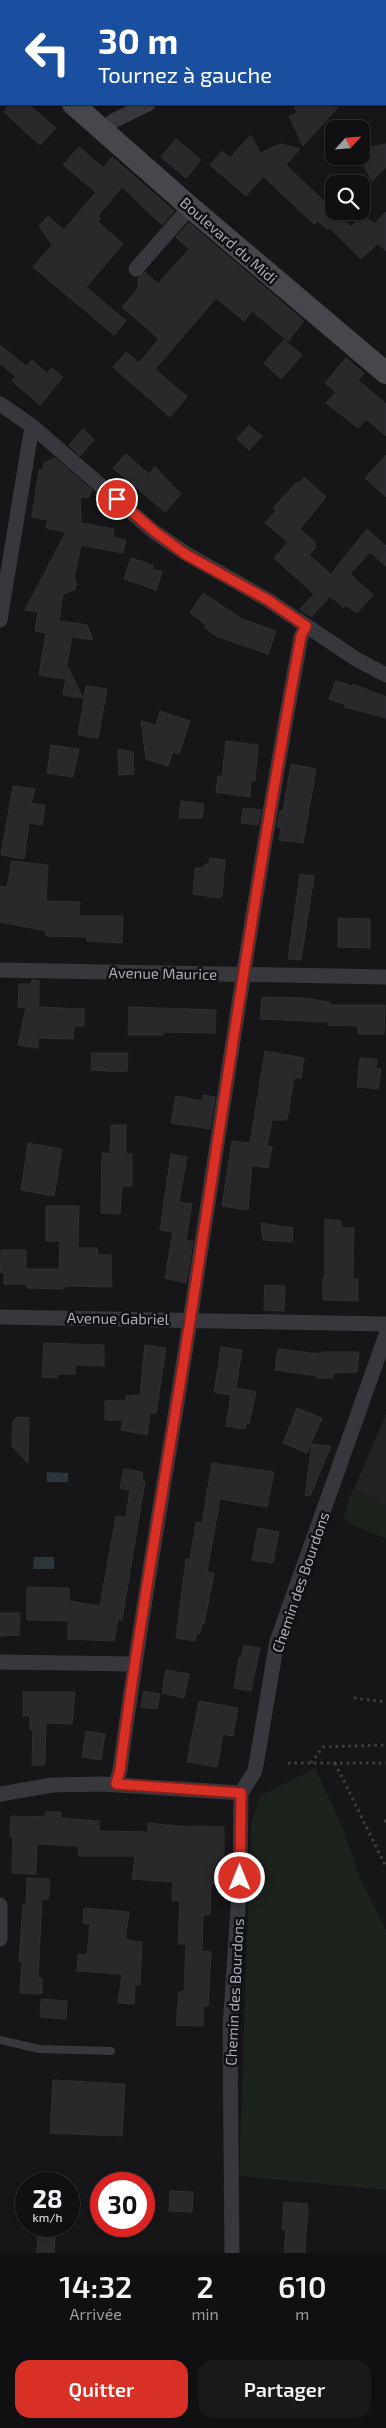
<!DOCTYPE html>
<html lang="fr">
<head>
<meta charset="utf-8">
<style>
	:root { --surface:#101012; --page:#19191b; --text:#f1f3f6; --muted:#9c9d9f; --line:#303032; --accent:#d93025 }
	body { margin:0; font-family:"Exo 2",sans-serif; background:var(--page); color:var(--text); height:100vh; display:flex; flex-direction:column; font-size:19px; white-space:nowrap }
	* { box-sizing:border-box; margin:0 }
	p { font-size:16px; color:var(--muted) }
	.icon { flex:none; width:28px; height:28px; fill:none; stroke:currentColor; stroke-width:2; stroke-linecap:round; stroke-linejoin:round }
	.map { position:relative; height:2253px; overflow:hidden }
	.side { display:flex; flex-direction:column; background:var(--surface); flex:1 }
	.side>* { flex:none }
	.hud { position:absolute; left:0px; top:0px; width:386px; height:105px; box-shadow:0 1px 4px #0004,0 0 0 1px var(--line); background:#1a4fa0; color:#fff; overflow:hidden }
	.needle { width:32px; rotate:64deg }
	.controls { position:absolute; left:325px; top:120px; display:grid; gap:10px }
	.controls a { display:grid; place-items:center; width:45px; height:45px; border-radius:10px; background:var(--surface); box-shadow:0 1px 4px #0004,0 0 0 1px var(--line); font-size:25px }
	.speed { position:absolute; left:15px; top:2172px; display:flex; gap:10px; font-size:25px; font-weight:700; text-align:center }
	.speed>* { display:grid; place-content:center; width:65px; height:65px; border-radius:50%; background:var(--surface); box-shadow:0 1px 4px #0004,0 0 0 1px var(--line); line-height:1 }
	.speed small { font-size:12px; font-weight:400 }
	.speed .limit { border:8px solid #d22; background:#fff; color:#111 }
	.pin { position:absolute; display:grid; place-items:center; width:42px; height:42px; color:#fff; margin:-21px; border:2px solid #fff; border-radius:50%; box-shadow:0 1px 5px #0007 }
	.me { position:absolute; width:55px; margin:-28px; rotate:0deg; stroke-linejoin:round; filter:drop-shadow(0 0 4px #0008) }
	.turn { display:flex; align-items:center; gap:18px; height:105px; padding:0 15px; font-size:22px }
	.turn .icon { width:65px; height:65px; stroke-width:2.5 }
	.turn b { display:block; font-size:35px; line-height:42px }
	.eta { display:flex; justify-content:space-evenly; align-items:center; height:85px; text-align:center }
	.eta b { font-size:30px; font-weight:600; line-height:35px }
	.action { display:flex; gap:10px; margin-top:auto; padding:10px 15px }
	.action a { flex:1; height:58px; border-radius:15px; background:var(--accent); color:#fff; font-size:20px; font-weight:600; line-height:58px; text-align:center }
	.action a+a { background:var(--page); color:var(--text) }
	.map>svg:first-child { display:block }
	.built { fill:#222225 }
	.green { fill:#1c231d }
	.water { fill:#2c353c }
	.building { fill:#29292c; stroke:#303034 }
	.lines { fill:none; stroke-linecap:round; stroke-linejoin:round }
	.path { stroke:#3d3f44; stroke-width:3; stroke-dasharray:2.5 4; stroke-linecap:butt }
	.lane { stroke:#37383d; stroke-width:8 }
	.street { stroke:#37383d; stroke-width:15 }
	.secondary { stroke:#45474d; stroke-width:22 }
	.route-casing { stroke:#8d1f18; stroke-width:12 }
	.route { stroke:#d93025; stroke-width:9 }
	.labels { text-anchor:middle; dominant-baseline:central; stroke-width:5; stroke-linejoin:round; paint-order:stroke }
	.street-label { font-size:15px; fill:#a8adb8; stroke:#111113 }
</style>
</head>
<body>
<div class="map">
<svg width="386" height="2253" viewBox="0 0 386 2253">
	<rect width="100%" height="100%" fill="#161618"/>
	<path class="built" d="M386,1414V1506L354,1489Z"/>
	<path class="green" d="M353,1489L386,1506V1539L355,1526L343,1518Z
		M315,1768L344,1831L360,1878L386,1930V2190L239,2176L251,1825L260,1796Z"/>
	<path class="water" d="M47,1472L68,1473V1482H47Z
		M34,1557H54V1569H33Z"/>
	<path class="building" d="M10,104H28L56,128L40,145L4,112Z
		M294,104H341L303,146L289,116L297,113Z
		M251,135L260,153L281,144L300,149L286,165L351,227L364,214L374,224L386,212V251L378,243L361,259L329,227L327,229L317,221L314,224L263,176L246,196L210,165L222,151L230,158Z
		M176,139L201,160L186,178L161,157Z
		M386,144V167L372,181L361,159V149Z
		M79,147L103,168L112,157L174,211L162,225L122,187L98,216L101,219L98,222L123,244L86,287L126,321L114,335L33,267L52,245L39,226L48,216L64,230L96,192L63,165Z
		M189,223L304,321L288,341L252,311L244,321L216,298L155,369L187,397L170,417L113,367L126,352L139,363L159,339L122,307L138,289V278L145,272L158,284L189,249L176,237Z
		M284,340L302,355L281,379L264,363Z
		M0,345L26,366L32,360L47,373L52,368L63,377L40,405L12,381L16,377L0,363Z
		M346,358L364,373L358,380L386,404V436L366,419L358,428L326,403L336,392L325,383Z
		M249,425L262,436L249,450L237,439Z
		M83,429L94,440L80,456L69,445Z
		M126,454L149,474L155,467L181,494L165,512L113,468Z
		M386,455V497L365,478Z
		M55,458L92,490L88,498L80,497L81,523L114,529L113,537L126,540L123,553L81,545L74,578L77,585L74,586L76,589L63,594L59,621L87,625L93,640L72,637L64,679L39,675L46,633L35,631L38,612L25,610L66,532L46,528L48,520L32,517L39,470H43L44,463Z
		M304,477L326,497L300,529L315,542V548L309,555L331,574L367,529L386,546V566L370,552L350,574L373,595L357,613L346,605L344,608L330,596L311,617L300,609L314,594L274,558L288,542L265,523L276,511L273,508L297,482L299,484Z
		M131,558L153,565L152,569L162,572L156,590L124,579Z
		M203,593L242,619L276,631L268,654L218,637L205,628L206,625L190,613Z
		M68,667L83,698L63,695Z
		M336,681L352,686L353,684L386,697V718L345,707L346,705L329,699Z
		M86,686L107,689L98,738L78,735Z
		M160,711L190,721L179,754L173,752L168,766L146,759L141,721L156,725Z
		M226,741L258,745L255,781L251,780L250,797L216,792L218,776H222Z
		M51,745L79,749L73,777L47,773Z
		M118,749L133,752L134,774L119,775Z
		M291,764L316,769L303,843L279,840L281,828L277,827L280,811H283Z
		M13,786L35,789L31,803L45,805L42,825L29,823L24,859L1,855Z
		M181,801L204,804L202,818H179Z
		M243,808L261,810L258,825L241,823Z
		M210,858L225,860L222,896L219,898L193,894L195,868H204L205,864H209Z
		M12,861L48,865L46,901L80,902L79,916H123L122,943L87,941V937L46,936V931L0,922V886L7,887Z
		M300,874L314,876L301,960L288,959Z
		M338,918L370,919V948L338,947Z
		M32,980H39V1007L84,1009V1026H74L73,1039L38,1038V1048L18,1045L26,1008L18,1007L19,984H31Z
		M262,997L304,998L329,1002V1005H385L384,1034H358V1026L328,1025V1022L260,1019Z
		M129,1007L216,1010L215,1033L163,1032V1035H128Z
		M265,1051L304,1058L301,1078H294L287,1120H272L267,1146L272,1147L268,1168L252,1165L248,1210L222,1206L232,1141L250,1143Z
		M92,1053H128L127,1072L91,1070Z
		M360,1058L377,1059L376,1068L381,1069L378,1089L357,1087Z
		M203,1095L215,1097L210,1129L171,1123L176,1096L203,1101Z
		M111,1125H126V1154H132V1186H122L120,1214L101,1213L102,1153L110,1154Z
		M28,1143L62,1149L54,1196L21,1190Z
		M171,1154L187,1157L179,1202L192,1204L186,1240L193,1242L186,1283L165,1278L173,1232L160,1230Z
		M46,1206H79L78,1248H97L98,1255H111L112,1287L67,1286L61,1289L27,1288V1284H4V1273L0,1272L1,1250H26V1269H59L60,1241H46Z
		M325,1219L341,1221L342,1228H354L353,1279H358V1301L323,1300V1278H325Z
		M261,1223L293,1228L292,1242L263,1240Z
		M265,1285L285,1286L284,1311L264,1310Z
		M44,1343L104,1345V1366L75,1365V1374H57V1378L42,1377Z
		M145,1345L166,1348L156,1413H150L147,1435L121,1430L123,1420H105V1401L126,1400L127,1396L140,1395Z
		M221,1347L242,1350L236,1388L256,1392L249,1424L246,1423L245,1429L226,1426L231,1395L214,1392Z
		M278,1349L320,1354L321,1352H359L357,1372L333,1373V1378H317V1376L275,1370Z
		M297,1408L322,1418L307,1453L283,1443Z
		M17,1417L29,1418L28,1463L12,1446L13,1421Z
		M312,1444L331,1446L310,1496L305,1495Z
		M212,1463L274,1472L267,1507L220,1499L207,1572L214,1573L204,1624H202L200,1633H197L195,1641L176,1638L186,1559H190L196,1522L202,1523Z
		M124,1469L143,1472L142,1480L145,1481L122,1620L118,1619L114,1641L68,1639V1621L27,1620V1587L69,1588V1601L100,1606L116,1516L126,1517L130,1490L120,1488Z
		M258,1528L279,1532L273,1563L252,1560Z
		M0,1613H20L19,1635L0,1636Z
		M244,1645L260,1648L251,1691L234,1688L239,1658H241Z
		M166,1670L189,1674L184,1698L162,1693Z
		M144,1691L160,1694L157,1709L141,1707Z
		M23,1692H75L72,1724L46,1723L45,1765H32L33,1730H30V1716H23Z
		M199,1701L238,1708L233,1736L223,1734L217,1767L187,1762Z
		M86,1731L105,1734L101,1760L82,1757Z
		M46,1812H61V1818L99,1821V1831L148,1832V1823L176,1826L224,1827V1857H228L226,1884H211L210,1915H203L202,1951L211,1952L208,2006H203V2026L176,2025L179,1992H184L186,1944H178L180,1901L172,1900L173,1882L132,1879L135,1856H78L79,1846L37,1844L36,1874L12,1873L13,1837H10L11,1816L45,1817Z
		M27,1878L49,1879L50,1886L48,1899H42L38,1978H42V1994L20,1993L22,1961H19L23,1905H26Z
		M84,1908L129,1912L125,1940L142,1942L140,1985H135L134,2004L118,2003L122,1974L77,1971L78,1954L87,1955L90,1924L83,1923Z
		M41,1999L67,2001L66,2019L40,2017Z
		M53,2080L125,2084L122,2136L50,2133Z
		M170,2191L193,2192L192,2212L169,2211Z
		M284,2202L308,2204L305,2253H284L286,2230L282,2229Z
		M38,2226H56L54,2253H37Z"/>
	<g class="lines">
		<path class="path" d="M354,1698L386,1702
			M288,1763H386
			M311,1763L323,1747L386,1745
			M335,1763L386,1867
			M384,1821H386"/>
		<path class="lane" d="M0,2040L39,2049L111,2051"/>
		<path class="street" d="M358,1L361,0
			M105,131L113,121L148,104
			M136,269L190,207
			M0,404L32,426L153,531L185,553L268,600L356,659L386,675
			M0,620L32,426
			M0,970L386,977
			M0,1317L386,1324
			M0,1662L134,1664
			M116,1784L120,1770C140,1617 168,1466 191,1314C226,1088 259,862 301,637L306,626
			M0,1794L52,1785L102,1784L241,1793
			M0,1905V1939
			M232,2253L230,2028L240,1878L241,1793L255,1771L277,1641L386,1335"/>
		<path class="secondary" d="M0,41L1,42
			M73,104L190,207L386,373"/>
	</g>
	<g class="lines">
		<g class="route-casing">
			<path id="route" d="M117,499L154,531L185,554L268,600L306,626L301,636C259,862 226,1088 191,1314C168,1466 139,1617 120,1770L116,1784L241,1793L240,1878"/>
		</g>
		<use href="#route" class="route"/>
	</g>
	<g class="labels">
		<g class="street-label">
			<text transform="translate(229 240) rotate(41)">Boulevard du Midi</text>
			<text transform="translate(163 973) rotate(1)">Avenue Maurice</text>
			<text transform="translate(118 1318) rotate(1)">Avenue Gabriel</text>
			<text transform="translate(300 1582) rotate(-71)">Chemin des Bourdons</text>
			<text transform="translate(234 1992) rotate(-87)">Chemin des Bourdons</text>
		</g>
	</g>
</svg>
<div class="controls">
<a><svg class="needle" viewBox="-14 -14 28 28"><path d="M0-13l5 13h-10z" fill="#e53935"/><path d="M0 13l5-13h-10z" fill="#9c9d9f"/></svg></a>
<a><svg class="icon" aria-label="search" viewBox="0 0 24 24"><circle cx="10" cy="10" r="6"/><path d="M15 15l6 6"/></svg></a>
</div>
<div class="speed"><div>28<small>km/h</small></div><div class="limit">30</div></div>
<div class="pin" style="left:117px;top:499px;background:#d93025"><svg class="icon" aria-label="arrive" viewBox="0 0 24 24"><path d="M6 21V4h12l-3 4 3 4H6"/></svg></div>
<svg class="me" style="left:240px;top:1878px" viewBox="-20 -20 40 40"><circle r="17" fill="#d93025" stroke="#fff" stroke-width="3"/><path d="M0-11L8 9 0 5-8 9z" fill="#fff"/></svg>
<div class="hud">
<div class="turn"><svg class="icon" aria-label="left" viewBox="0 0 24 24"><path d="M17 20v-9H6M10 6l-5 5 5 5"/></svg><div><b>30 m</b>Tournez à gauche</div></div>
</div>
</div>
<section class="side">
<div class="eta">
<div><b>14:32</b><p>Arrivée</p></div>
<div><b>2</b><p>min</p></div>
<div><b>610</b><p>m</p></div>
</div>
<div class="action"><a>Quitter</a><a>Partager</a></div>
</section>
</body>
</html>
